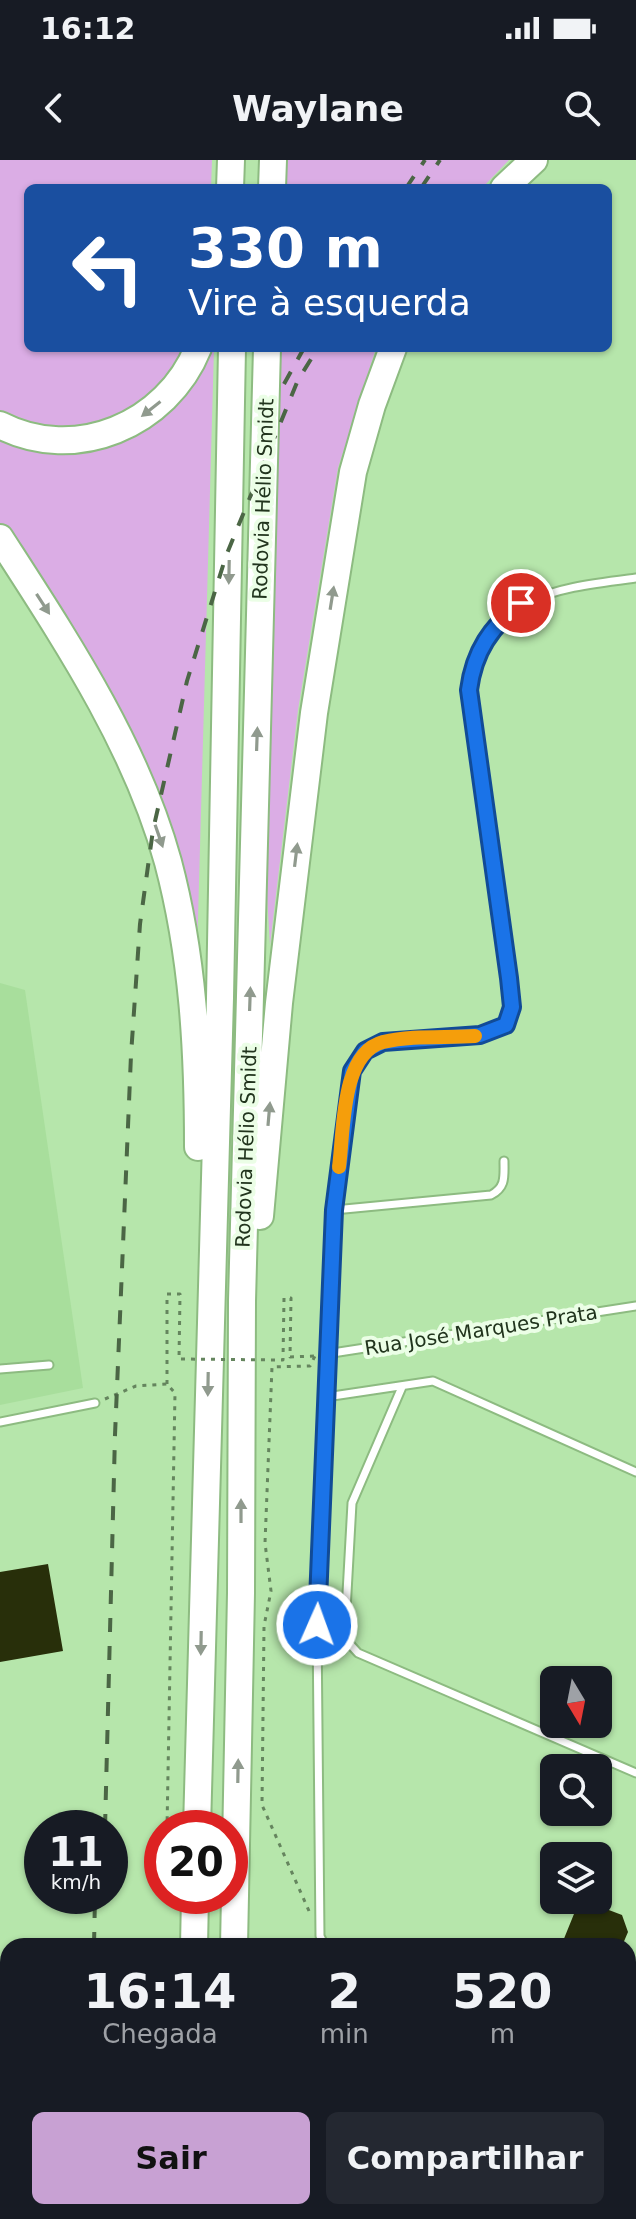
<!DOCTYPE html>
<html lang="pt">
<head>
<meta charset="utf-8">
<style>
	:root { --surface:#171b24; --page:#242831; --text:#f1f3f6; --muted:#9ea1a6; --accent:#c8a1d3 }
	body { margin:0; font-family:"DejaVu Sans",sans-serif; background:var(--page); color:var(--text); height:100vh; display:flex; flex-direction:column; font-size:30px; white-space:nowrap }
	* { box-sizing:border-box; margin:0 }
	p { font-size:26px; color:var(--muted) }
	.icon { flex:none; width:44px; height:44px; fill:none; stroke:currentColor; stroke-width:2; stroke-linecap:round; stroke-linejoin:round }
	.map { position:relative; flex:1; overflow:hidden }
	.sheet { position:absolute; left:0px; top:1778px; width:636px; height:282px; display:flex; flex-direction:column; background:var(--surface); border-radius:24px 24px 0 0; box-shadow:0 2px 6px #0004 }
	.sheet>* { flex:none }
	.guide { position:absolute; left:24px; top:24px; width:588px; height:168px; border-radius:12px; box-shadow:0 2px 6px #0004; background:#1a4fa0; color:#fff; overflow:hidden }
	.needle { width:52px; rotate:170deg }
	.buttons { position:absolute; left:540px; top:1506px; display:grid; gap:16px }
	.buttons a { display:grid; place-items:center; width:72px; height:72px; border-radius:12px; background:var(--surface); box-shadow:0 2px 6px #0004; font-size:40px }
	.speed { position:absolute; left:24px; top:1650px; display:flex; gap:16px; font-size:40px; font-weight:700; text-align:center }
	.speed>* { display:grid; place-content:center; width:104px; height:104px; border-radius:50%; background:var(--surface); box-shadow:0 2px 6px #0004; line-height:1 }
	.speed small { font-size:20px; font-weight:400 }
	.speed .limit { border:12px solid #d22; background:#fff; color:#111 }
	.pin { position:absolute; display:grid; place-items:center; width:68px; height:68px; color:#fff; margin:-34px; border:4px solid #fff; border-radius:50%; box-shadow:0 2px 8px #0007 }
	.me { position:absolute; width:88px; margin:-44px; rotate:2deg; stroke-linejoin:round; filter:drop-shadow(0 0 6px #0008) }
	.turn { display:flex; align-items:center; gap:28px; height:168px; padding:0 32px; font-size:36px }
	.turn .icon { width:104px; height:104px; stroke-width:2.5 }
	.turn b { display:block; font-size:56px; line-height:68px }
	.eta { display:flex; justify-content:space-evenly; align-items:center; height:136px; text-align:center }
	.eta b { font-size:48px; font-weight:600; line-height:56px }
	.cta { display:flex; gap:16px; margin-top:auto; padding:16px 32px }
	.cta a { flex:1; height:92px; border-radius:12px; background:var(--accent); color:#111; font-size:32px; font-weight:600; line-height:92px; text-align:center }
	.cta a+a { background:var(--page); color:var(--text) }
	.status { display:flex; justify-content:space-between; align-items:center; height:56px; padding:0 40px; background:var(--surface); direction:ltr }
	.status svg { height:22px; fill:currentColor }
	header { display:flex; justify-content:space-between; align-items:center; height:104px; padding:0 32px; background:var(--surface); font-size:36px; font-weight:600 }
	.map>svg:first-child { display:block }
	.built { fill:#a8de9c }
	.green { fill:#dbade5 }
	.building { fill:#282f0a }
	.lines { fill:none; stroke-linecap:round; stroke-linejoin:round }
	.service-casing { stroke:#8dbb81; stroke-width:11 }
	.motorway-casing { stroke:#8dbb81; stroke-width:30 }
	.path { stroke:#65855e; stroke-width:3; stroke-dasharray:4 6; stroke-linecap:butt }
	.service { stroke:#fff; stroke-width:7 }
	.motorway { stroke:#fff; stroke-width:26 }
	.rail { stroke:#4b6645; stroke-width:4; stroke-dasharray:14 14; stroke-linecap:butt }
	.path-bridge { stroke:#65855e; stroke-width:3; stroke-dasharray:4 6; stroke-linecap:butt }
	.oneway { fill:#909a8e }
	.route-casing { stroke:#114b97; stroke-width:20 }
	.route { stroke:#1a73e8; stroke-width:14 }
	.slow { stroke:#f59e0b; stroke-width:14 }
	.labels { text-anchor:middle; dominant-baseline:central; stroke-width:8; stroke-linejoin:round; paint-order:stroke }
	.street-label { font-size:20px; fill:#21341d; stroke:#ebfee6 }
</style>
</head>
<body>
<div class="status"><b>16:12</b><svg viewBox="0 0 49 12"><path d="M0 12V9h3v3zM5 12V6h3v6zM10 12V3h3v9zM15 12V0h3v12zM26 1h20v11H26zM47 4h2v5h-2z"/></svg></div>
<header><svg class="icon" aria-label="back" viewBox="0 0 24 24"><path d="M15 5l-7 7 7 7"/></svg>Waylane<svg class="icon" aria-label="search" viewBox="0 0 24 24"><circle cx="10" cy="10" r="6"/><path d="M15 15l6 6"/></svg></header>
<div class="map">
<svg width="636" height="2059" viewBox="0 0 636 2059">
	<rect width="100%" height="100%" fill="#b6e6ab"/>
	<path class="built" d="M0,823L25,830L83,1228L0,1245Z"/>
	<path class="green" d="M0,0H212L211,28H28V188H189L158,231L116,259L68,270L29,261L0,250Z
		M286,0H509L482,28H285Z
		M209,188H214L197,794L172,697L0,367V274L96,285Z
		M279,188H376L338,308L298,550L270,785L262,655Z"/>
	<path class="building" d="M48,1404L63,1491L0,1502V1412Z
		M593,1744L622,1755L628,1772L622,1786H561L576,1749Z"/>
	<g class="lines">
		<g class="service-casing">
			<path id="service" d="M334,1050L491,1035C506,1027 504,1017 504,1001
				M326,1194L636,1146
				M0,1209L49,1205
				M402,1227L352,1343L345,1469L348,1482L358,1493L636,1613
				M326,1237L433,1221L636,1312
				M0,1262L95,1243
				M325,1786L320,1776L317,1465L326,1194L334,1050L352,911L365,891L383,882L480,875L506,865L512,847L509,818L469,530C480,435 559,428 636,418
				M448,2052L458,2059
				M526,2059L529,2052"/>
		</g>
		<g class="motorway-casing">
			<path id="motorway" d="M230,28L231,0
				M272,28L273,0
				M504,28L534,0
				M0,265C75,304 167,265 198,188
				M0,378C65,479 136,585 168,702C193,796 198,890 198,987
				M260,1056L279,843L314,553L353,312L372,245L393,188
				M197,1668L220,838L232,188
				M194,1786L195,1736
				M234,1786L241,1433L242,1141L267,188
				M252,2052V2059
				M177,2059L179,2052
				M225,2059V2052"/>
		</g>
		<path class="path" d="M105,1239L136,1226L167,1224L175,1233L167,1668
			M161,1713L162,1699
			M309,1751L262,1645L264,1466L271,1431L265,1383L272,1207L310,1206L315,1196"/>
		<use href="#service" class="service"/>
		<use href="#motorway" class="motorway"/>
		<path class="rail" d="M406,28L425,0
			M421,28L440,0
			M284,224L304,188
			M105,1668L115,1275L131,895L140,764L153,670L187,521L226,396L298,220L318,188
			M94,1786L95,1736
			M99,2059V2052"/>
		<path class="path-bridge" d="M167,1224V1134H180L179,1199L283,1200L284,1138H291L290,1197L314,1196"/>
	</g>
	<defs><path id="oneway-solid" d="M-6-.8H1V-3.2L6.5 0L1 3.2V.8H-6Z" transform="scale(2)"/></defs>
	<g class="oneway">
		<use href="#oneway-solid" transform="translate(151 249) rotate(142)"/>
		<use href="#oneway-solid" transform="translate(229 412) rotate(91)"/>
		<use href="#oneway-solid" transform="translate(332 438) rotate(-81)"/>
		<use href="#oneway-solid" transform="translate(43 444) rotate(57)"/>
		<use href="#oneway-solid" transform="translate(257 579) rotate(-88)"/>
		<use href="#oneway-solid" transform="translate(159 676) rotate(71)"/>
		<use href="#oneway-solid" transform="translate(296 695) rotate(-83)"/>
		<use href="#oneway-solid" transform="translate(250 839) rotate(-88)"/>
		<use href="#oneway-solid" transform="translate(269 954) rotate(-85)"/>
		<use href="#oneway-solid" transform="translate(208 1224) rotate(91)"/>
		<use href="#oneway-solid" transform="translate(241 1351) rotate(-90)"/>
		<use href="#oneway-solid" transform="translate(201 1483) rotate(91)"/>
		<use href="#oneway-solid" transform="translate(238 1611) rotate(-89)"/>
	</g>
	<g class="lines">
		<g class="route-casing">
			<path id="route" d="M317,1465L334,1050L352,911L365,891L383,882L480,875L506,865L512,847L509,818L469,530C474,491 491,467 521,443"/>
		</g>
		<use href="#route" class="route"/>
		<path class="slow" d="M339,1007C344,970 341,893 383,882C413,875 445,878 475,876"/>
	</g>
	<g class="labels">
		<g class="street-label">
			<text transform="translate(263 339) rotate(-88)">Rodovia Hélio Smidt</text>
			<text transform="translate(246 987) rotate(-88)">Rodovia Hélio Smidt</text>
			<text transform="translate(481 1170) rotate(-9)">Rua José Marques Prata</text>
		</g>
	</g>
</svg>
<div class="buttons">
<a><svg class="needle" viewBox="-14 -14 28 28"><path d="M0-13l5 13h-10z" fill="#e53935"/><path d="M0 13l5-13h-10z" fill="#9ea1a6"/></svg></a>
<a><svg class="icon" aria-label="search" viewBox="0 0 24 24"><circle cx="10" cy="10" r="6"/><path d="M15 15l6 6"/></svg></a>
<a><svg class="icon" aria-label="layers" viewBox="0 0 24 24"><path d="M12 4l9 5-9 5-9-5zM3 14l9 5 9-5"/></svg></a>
</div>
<div class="speed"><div>11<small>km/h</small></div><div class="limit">20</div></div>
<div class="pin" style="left:521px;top:443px;background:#d93025"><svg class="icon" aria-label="arrive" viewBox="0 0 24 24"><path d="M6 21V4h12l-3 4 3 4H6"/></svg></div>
<svg class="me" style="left:317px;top:1465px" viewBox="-20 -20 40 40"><circle r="17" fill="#1a73e8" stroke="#fff" stroke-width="3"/><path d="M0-11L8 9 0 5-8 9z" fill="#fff"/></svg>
<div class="guide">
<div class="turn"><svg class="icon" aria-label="left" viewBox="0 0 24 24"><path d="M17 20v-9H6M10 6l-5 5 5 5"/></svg><div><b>330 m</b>Vire à esquerda</div></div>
</div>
<section class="sheet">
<div class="eta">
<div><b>16:14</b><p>Chegada</p></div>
<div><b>2</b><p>min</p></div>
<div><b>520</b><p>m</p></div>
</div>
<div class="cta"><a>Sair</a><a>Compartilhar</a></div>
</section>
</div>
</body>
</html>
